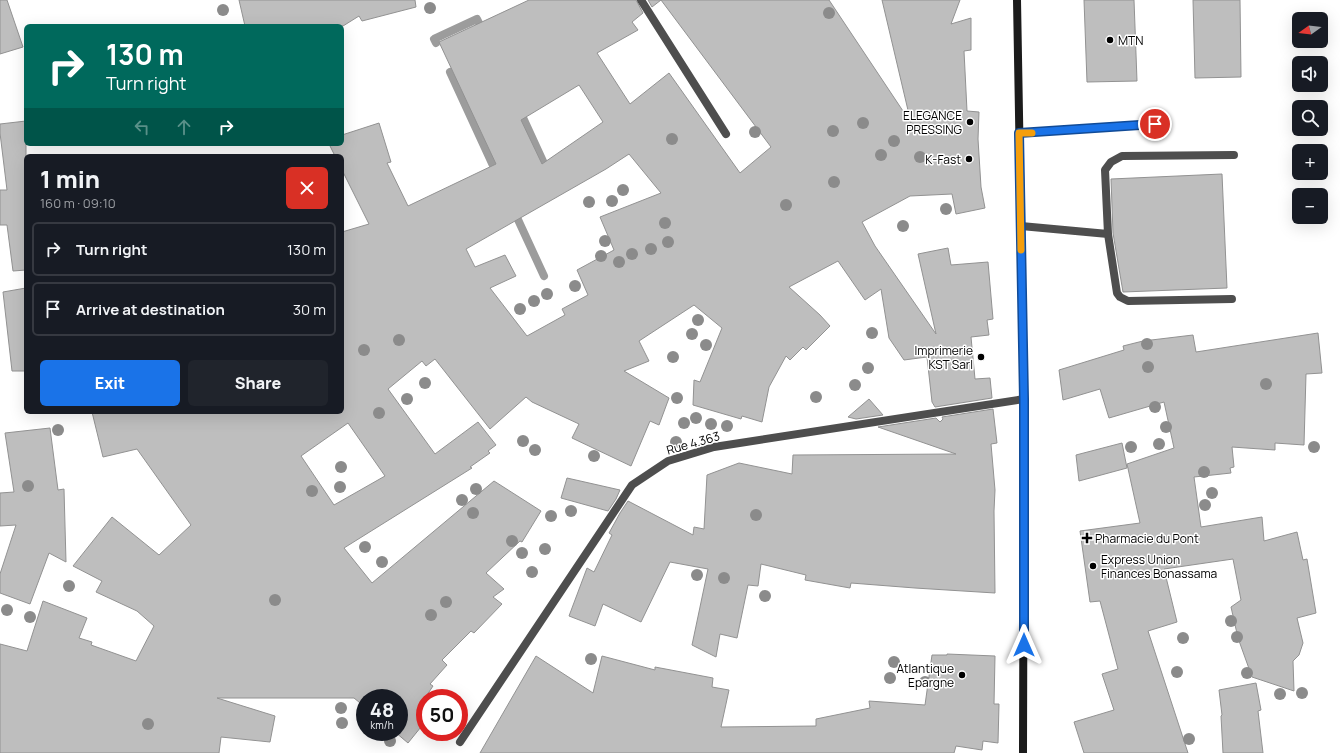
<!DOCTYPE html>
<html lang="en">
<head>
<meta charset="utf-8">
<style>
	:root { --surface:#171b24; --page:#20242c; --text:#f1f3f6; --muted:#9ea1a6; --line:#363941; --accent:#1a73e8 }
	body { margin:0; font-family:Manrope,sans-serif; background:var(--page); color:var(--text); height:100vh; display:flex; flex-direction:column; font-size:15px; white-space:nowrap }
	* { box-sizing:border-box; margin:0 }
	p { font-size:13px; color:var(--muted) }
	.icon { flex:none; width:22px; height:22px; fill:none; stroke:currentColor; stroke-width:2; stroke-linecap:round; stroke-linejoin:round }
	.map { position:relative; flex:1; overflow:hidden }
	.sheet { position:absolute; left:24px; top:154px; width:320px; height:260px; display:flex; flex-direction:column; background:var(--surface); border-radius:6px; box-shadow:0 4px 16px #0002 }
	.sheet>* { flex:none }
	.guide { position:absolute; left:24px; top:24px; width:320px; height:122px; border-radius:6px; box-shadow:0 4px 16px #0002; background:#00695c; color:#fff; overflow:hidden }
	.needle { width:26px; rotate:255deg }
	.controls { position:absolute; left:1292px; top:12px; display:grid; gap:8px }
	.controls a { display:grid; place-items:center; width:36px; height:36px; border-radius:6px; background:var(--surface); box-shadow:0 4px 16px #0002; font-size:20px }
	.speed { position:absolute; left:356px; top:689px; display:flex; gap:8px; font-size:20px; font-weight:700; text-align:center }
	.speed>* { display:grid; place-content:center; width:52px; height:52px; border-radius:50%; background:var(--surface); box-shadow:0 4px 16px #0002; line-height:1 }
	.speed small { font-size:10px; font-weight:400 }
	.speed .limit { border:6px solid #d22; background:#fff; color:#111 }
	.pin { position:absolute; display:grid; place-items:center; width:34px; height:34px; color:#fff; margin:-17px; border:2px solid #fff; border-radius:50%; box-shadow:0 1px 4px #0007 }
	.me { position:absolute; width:44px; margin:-22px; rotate:0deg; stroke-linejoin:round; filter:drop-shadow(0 0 3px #0008) }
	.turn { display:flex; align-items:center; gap:14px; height:84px; padding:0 16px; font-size:18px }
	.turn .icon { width:52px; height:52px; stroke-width:2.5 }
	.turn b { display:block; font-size:28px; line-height:34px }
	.lanes { display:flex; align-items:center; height:38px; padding:0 16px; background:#0003; justify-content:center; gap:20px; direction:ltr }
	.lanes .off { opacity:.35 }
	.round { display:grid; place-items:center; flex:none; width:42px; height:42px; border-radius:6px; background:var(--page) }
	.summary { display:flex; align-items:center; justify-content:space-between; height:68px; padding:0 16px }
	h1 { font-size:24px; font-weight:800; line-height:30px }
	.primary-button { display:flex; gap:8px; margin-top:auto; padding:8px 16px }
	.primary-button a { flex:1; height:46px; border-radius:6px; background:var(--accent); color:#fff; font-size:16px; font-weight:800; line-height:46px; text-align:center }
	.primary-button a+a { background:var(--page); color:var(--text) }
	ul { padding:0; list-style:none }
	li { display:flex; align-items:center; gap:12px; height:54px; margin:0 8px 6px; padding:0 8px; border:2px solid var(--line); border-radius:6px }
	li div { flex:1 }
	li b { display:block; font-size:15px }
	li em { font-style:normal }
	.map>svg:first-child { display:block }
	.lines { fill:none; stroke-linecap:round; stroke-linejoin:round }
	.stream { stroke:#9c9c9c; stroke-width:8 }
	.building { fill:#bebebe; stroke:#929292; fill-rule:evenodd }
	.lane { stroke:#4e4e4e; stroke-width:8 }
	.street { stroke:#4e4e4e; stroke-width:8 }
	.secondary { stroke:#1b1b1b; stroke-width:8 }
	.tree { fill:#8b8b8b }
	.route-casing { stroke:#114b97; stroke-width:10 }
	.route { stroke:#1a73e8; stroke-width:7 }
	.slow { stroke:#f59e0b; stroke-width:7 }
	.poi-dot { fill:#000; stroke:#fff; stroke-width:1.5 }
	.labels { text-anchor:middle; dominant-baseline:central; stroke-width:3; stroke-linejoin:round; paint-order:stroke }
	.poi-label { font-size:12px; fill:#000; stroke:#fff; text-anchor:end }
	.street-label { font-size:12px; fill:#000; stroke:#fff }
</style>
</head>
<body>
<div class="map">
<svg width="1340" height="753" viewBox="0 0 1340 753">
	<rect width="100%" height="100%" fill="#fff"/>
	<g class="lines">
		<path class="stream" d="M436,43L434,39L477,19L484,33
			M450,72L496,172
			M519,109L547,170
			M514,211L544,276"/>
	</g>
	<path class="building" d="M0,0H7L23,47L0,54Z
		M239,0H415L416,7L362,21L359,16L343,26H245Z
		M529,0H636L643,13L632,22L638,30L597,53L630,104L669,73L740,173L771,147L661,0L652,7L648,0H829L911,123L882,0H960L951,24L971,18V50L964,51L967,111L979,112L978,139L981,187L985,208L956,214L952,194L910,196L862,222L875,246L936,334L918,254L948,248L951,265L988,262L993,319L987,320L989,335L971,337L975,379L990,378L992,398L935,407L932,402L927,357L904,360L889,338L881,289L865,300L838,261L789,287L820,315L830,326L806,350L803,347L790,360L786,356L769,387L762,422L742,416L741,419L693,405L694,380L700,382L722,328L694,305L639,341L649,361L624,371L669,398L659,425L650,421L631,466L572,438L579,424L532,402L526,397L490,429L435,359L426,366L422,361L388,389L435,454L478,422L496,445L488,451L490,453L470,467L472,468L344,548L372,583L494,481L541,511L522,542L520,541L486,573L504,589L493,597L502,604L474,633L471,631L442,660L447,665L430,684L433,686L425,698V722L408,743L395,732H399V698H365V707L354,698H217L275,716L270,742L221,737L219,753H0V644L27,651L43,601L87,618L79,638L92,642L91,645L136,661L154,626L137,611L96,592L102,581L73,566L112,517L159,555L191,525L137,449L103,457L92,412H342V232L369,224L342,170V156H335L329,144H342V135L379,123L391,162L387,163L408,206L496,164L439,42ZM579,85L603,122L542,164L521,120ZM629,154L661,193L600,217L614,250L577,270L588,295L562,309L565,315L527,336L490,288L516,276L505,255L475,267L466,249L606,169ZM348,423L385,476L334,505L301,456Z
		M1084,0H1134L1137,81L1087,82Z
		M1193,0H1240L1241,77L1195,78Z
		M26,121V270L13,271L7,225H0V190H7L0,133V124Z
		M1222,174L1227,288L1123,292L1113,233L1111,179Z
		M26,288V371H12L3,292Z
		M1318,333L1322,373L1306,374L1304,445L1275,443V450L1232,447L1234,467L1230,468L1231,473L1194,477L1201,527L1262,517L1264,541L1297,532L1303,560L1307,559L1316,613L1297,618L1303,643L1299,655L1293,661L1294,691L1252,677L1238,638L1231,607L1241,600L1233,559L1164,569L1177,622L1148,631L1188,753H1084L1074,722L1114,710L1102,674L1118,669L1100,601L1090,602L1080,531L1140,523L1127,464L1174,448L1164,402L1109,418L1100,389L1063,400L1059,370L1124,350L1123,346L1143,341L1193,335L1196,352Z
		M869,399L883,415L856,419L848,417Z
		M993,409L997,443L991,444L995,490L994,511L995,593L915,588L851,583L850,588L805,580L806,575L761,564L758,586L748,585L737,638L720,634L716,657L692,645L708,569L670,562L641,622L603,604L595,626L569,616L587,568L594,572L612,535L609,533L620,513L628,501L693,535L694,527L704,529L707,475L739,463L792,474L793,455L956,454L878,427L936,418L940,422L943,419L942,417Z
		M50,428L58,490L64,489L66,562L49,553L30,604L0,593V574L16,525L0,526V493L14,492L5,433Z
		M1122,443L1127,468L1079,481L1076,455Z
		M567,478L620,490L616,499L608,511L561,498Z
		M947,654L995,656L994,704H999L998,743L983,741L982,750L956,746L954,753H480L536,656L593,693L602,656L655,670V667L713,678L712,687L729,690L721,727L816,726V719L870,708L869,701L925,705L932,655H947Z
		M1256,683L1261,710L1258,711L1263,753H1223L1221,716L1222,715L1219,690Z"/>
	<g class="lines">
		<path class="lane" d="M1019,133L1155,124
			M1021,226L1108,234L1117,293L1120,297L1128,301L1232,299
			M1108,234L1105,170L1111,162L1122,156L1234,155"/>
		<path class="street" d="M641,0L726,134
			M460,742L632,485L668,461L714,447L1024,399"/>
		<path class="secondary" d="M1017,0L1024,399L1023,753"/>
	</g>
	<g class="tree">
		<circle cx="430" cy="8" r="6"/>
		<circle cx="223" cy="10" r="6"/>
		<circle cx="829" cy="13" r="6"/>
		<circle cx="863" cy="123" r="6"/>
		<circle cx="833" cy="131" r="6"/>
		<circle cx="755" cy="132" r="6"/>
		<circle cx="672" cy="139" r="6"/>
		<circle cx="894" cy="141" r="6"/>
		<circle cx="881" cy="155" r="6"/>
		<circle cx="920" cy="157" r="6"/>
		<circle cx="834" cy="182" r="6"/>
		<circle cx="623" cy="190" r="6"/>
		<circle cx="612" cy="201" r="6"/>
		<circle cx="589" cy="202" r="6"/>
		<circle cx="786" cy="205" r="6"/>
		<circle cx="946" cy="209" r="6"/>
		<circle cx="665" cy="223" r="6"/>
		<circle cx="903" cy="226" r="6"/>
		<circle cx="605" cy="241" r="6"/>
		<circle cx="668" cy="242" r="6"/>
		<circle cx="651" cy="249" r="6"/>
		<circle cx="632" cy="254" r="6"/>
		<circle cx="601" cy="256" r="6"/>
		<circle cx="619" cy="262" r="6"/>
		<circle cx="575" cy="286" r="6"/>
		<circle cx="547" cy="294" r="6"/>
		<circle cx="534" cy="301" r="6"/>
		<circle cx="520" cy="309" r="6"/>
		<circle cx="698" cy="320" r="6"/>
		<circle cx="872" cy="333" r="6"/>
		<circle cx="692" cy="334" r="6"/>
		<circle cx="399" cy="340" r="6"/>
		<circle cx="1147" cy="344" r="6"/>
		<circle cx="706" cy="345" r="6"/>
		<circle cx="364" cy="350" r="6"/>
		<circle cx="673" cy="357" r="6"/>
		<circle cx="1148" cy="367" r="6"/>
		<circle cx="868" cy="368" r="6"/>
		<circle cx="425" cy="383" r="6"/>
		<circle cx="1266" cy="384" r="6"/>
		<circle cx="855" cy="385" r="6"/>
		<circle cx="816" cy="397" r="6"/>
		<circle cx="677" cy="398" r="6"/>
		<circle cx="407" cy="399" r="6"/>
		<circle cx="1155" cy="407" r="6"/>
		<circle cx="379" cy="413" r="6"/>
		<circle cx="696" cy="418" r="6"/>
		<circle cx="684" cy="423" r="6"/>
		<circle cx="711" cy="424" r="6"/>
		<circle cx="727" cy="426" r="6"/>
		<circle cx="1166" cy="427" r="6"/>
		<circle cx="58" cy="430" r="6"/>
		<circle cx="523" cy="441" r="6"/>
		<circle cx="676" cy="442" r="6"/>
		<circle cx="1159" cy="444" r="6"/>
		<circle cx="1131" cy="447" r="6"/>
		<circle cx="1314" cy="447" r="6"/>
		<circle cx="535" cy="450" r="6"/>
		<circle cx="594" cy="456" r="6"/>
		<circle cx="341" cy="467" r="6"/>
		<circle cx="1204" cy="472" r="6"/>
		<circle cx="28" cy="486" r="6"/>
		<circle cx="340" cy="487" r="6"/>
		<circle cx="476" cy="489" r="6"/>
		<circle cx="312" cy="491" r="6"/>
		<circle cx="1212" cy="493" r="6"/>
		<circle cx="462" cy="500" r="6"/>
		<circle cx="1205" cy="505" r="6"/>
		<circle cx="571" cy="511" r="6"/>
		<circle cx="473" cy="513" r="6"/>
		<circle cx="756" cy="515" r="6"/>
		<circle cx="551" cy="516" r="6"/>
		<circle cx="512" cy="541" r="6"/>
		<circle cx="365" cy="547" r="6"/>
		<circle cx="545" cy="549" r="6"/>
		<circle cx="522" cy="553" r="6"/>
		<circle cx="382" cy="562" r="6"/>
		<circle cx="532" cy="572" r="6"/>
		<circle cx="697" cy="575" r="6"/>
		<circle cx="724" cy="578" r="6"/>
		<circle cx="69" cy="586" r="6"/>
		<circle cx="765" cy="596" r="6"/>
		<circle cx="275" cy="600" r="6"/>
		<circle cx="446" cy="602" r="6"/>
		<circle cx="7" cy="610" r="6"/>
		<circle cx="431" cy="615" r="6"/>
		<circle cx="30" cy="617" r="6"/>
		<circle cx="1231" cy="621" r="6"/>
		<circle cx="1237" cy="637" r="6"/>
		<circle cx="1183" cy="638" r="6"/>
		<circle cx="591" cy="659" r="6"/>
		<circle cx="894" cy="662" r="6"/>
		<circle cx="1177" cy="672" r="6"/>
		<circle cx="1247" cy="673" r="6"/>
		<circle cx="890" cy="678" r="6"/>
		<circle cx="925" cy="682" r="6"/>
		<circle cx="1302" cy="693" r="6"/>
		<circle cx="1280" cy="694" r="6"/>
		<circle cx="341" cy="708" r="6"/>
		<circle cx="342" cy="723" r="6"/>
		<circle cx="148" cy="724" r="6"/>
		<circle cx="1189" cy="739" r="6"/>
		<circle cx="390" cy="741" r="6"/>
	</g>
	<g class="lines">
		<g class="route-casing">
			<path id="route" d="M1024,645V399L1019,133L1155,124"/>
		</g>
		<use href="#route" class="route"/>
		<path class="slow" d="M1021,250L1019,133H1032"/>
	</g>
	<g class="poi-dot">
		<circle cx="1110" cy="40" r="4"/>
		<circle cx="970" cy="122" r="4"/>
		<circle cx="969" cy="159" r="4"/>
		<circle cx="981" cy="357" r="4"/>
		<path d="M1085 532h4v4h4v4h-4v4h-4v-4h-4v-4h4z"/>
		<circle cx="1093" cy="566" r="4"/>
		<circle cx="962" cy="675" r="4"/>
	</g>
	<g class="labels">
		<g class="poi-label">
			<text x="1118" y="40" text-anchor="start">MTN</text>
			<text x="962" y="115">ELEGANCE<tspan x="962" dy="14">PRESSING</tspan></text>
			<text x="961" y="159">K-Fast</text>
			<text x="973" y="350">Imprimerie<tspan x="973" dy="14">KST Sarl</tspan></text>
			<text x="1095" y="538" text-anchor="start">Pharmacie du Pont</text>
			<text x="1101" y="559" text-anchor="start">Express Union<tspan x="1101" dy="14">Finances Bonassama</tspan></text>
			<text x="954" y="668">Atlantique<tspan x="954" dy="14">Epargne</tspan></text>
		</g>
		<g class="street-label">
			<text transform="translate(693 443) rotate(-16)">Rue 4.363</text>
		</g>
	</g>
</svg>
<div class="controls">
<a><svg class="needle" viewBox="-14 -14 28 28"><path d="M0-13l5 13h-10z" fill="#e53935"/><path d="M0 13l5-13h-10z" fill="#9ea1a6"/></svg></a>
<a><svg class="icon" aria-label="sound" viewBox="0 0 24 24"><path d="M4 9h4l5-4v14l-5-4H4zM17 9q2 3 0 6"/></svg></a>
<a><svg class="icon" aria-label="search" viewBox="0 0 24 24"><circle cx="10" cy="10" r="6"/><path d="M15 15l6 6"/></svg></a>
<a>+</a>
<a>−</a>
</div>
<div class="speed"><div>48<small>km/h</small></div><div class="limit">50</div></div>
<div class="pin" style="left:1155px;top:124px;background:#d93025"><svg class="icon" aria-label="arrive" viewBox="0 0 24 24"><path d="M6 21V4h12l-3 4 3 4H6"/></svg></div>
<svg class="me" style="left:1024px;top:645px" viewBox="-20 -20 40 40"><path d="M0-17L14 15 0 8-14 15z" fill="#1a73e8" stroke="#fff" stroke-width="4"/></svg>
<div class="guide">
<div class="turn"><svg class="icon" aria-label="right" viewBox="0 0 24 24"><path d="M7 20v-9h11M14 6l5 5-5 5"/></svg><div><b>130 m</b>Turn right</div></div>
<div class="lanes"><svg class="icon off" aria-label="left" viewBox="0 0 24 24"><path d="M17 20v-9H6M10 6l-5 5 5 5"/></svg><svg class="icon off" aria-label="ahead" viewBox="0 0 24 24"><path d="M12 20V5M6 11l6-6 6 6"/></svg><svg class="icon" aria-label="right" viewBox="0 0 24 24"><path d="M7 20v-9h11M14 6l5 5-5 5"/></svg></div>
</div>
<section class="sheet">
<div class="summary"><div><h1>1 min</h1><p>160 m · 09:10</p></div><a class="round" style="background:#d93025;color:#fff"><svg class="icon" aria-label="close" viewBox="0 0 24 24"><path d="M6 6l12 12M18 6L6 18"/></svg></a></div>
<ul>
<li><svg class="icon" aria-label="right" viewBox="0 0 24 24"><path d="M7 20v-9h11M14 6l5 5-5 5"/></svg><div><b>Turn right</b></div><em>130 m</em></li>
<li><svg class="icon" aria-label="arrive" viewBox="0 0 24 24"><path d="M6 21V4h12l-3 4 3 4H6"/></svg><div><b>Arrive at destination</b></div><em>30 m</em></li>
</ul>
<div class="primary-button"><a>Exit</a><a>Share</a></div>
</section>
</div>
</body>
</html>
